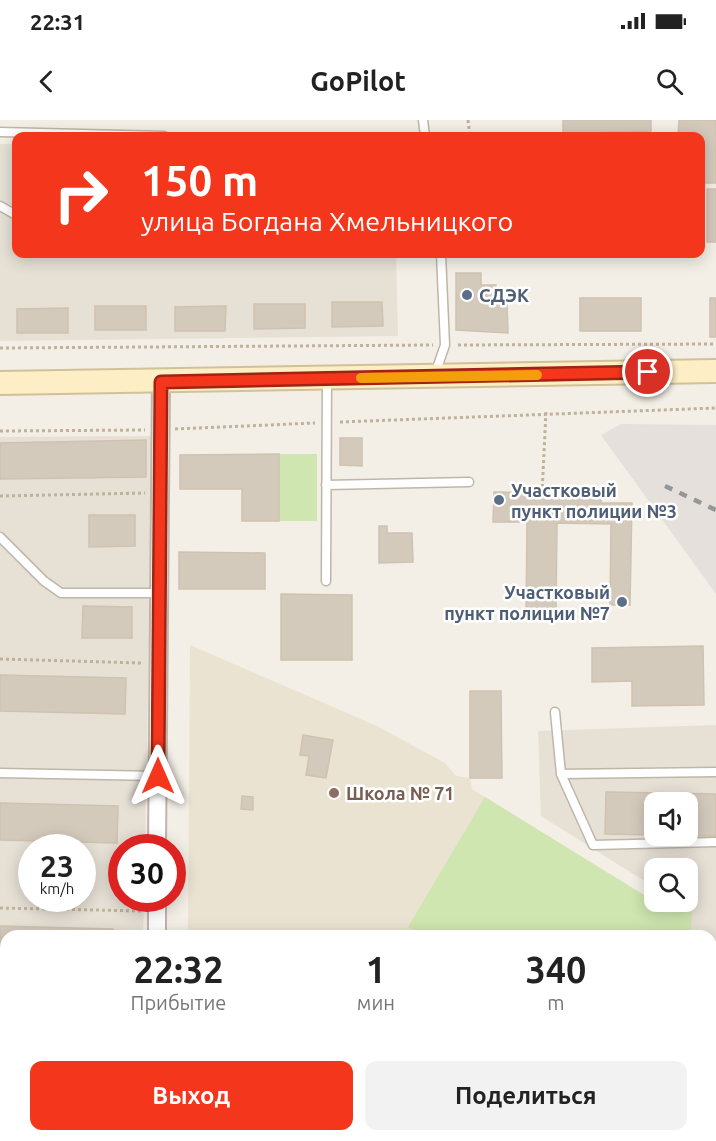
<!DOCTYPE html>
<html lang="ru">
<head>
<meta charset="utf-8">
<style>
	:root { --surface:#fff; --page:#f2f2f2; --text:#222; --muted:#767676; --accent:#f4371c }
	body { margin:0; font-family:Ubuntu,sans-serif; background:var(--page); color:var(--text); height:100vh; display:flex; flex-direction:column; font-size:22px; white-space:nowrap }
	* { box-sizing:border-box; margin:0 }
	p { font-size:20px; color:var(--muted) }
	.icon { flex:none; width:33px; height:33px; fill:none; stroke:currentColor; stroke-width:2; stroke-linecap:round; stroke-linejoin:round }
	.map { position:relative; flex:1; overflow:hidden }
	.drawer { position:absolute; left:0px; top:810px; width:717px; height:212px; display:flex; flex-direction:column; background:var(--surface); border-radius:18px 18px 0 0; box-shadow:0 3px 15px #0003 }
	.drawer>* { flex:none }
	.hud { position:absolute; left:12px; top:12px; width:693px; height:126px; border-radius:12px; box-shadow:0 3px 15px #0003; background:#f4371c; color:#fff; overflow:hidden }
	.controls { position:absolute; left:644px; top:672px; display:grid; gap:12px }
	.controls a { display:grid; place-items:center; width:54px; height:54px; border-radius:12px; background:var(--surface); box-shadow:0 3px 15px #0003; font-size:30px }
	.speed { position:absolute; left:18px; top:714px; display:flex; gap:12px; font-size:30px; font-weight:700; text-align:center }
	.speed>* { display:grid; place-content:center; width:78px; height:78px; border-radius:50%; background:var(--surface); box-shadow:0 3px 15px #0003; line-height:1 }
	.speed small { font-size:15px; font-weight:400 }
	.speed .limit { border:9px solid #d22; background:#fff; color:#111 }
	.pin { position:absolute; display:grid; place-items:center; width:51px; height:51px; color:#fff; margin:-26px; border:3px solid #fff; border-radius:50%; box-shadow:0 2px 6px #0007 }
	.me { position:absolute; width:66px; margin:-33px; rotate:0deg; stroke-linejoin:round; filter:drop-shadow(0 0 4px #0008) }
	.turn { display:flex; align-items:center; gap:21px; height:126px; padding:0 30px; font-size:27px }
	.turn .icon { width:78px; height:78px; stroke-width:2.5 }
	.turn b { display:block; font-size:42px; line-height:51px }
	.eta { display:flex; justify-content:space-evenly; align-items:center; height:102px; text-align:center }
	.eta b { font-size:36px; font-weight:700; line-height:42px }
	.primary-button { display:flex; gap:12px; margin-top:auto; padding:12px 30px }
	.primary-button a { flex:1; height:69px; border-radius:12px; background:var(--accent); color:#fff; font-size:24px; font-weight:700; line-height:69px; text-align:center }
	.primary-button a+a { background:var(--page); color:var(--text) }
	.status { display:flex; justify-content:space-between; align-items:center; height:42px; padding:0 30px; background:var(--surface); direction:ltr }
	.status svg { height:16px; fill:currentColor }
	header { display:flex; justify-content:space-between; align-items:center; height:78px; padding:0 30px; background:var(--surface); font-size:27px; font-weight:700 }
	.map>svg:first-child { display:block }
	.residential { fill:#e6e0d5; fill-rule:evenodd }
	.industrial { fill:#e5e0db }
	.education { fill:#ebe3d1 }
	.green { fill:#cfe6b0 }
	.building { fill:#d4cabc; stroke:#cfc2b0; stroke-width:1.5 }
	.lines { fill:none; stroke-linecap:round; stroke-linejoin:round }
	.service-casing { stroke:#beb6a9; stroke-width:11 }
	.minor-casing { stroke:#beb6a9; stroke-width:20 }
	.secondary-casing { stroke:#d1c198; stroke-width:26 }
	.path { stroke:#bfb19b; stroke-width:3; stroke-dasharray:3 3; stroke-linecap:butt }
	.service { stroke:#fff; stroke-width:8 }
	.minor { stroke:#fff; stroke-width:16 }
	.secondary { stroke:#fdeec6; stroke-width:22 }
	.rail { stroke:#969696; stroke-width:4.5; stroke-dasharray:8 8; stroke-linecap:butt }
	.route-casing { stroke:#9f2412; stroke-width:15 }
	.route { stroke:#f4371c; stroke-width:10 }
	.slow { stroke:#f59e0b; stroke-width:10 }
	.service-dot { fill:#5c6f8a; stroke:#fff; stroke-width:2 }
	.education-dot { fill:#8d6e63; stroke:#fff; stroke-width:2 }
	.labels { text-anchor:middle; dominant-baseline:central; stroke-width:5; stroke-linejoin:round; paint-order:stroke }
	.service-label { font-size:18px; font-weight:bold; fill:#4e5e75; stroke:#fff; text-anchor:start }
	.education-label { font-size:18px; font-weight:bold; fill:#785e54; stroke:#fff; text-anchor:start }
</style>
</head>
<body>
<div class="status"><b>22:31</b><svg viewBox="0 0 49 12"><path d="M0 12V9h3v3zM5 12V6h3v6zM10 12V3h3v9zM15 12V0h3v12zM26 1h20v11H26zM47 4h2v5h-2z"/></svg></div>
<header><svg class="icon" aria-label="back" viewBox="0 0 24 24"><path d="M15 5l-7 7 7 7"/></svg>GoPilot<svg class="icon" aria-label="search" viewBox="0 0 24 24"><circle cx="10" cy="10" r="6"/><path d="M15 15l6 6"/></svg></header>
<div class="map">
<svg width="716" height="1021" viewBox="0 0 716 1021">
	<rect width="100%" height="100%" fill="#f3efe6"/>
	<path class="residential" d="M0,24H16V134H396L398,216L0,221Z
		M153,316L145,727L122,728V778L144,779L143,816H6V1014H0V317ZM32,728H82V778H32Z
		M716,605V1021H667V1016H711V816H671V782H687V748H654V767L541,696L538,611ZM654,682H687V716H654Z
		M207,1016H531L610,1018V1021H206Z"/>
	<path class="industrial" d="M621,304L716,305V474L601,315Z"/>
	<path class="education" d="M190,525L377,606L445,643L456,656L470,658L472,669L664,787L662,816H188Z"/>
	<path class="green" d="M279,334H317V401H279Z
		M485,677L663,787L692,788L691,816H425L408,807Z"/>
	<path class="building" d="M563,0H651V11L563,14Z
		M679,0H716V63H700V16H678Z
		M707,69H716V122H707Z
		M456,153H481V165H496V183H507L508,213L456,210Z
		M580,178H641V211H580Z
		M710,178H716V217H710Z
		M332,182H382L383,206L332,207Z
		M254,184H305V208L254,209Z
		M95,186H146V210H95Z
		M226,186L225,211H175V187Z
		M68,188V213H17V189Z
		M340,318H362V346L340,345Z
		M146,320V357L0,359V323Z
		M279,334V401H242V369H180V335Z
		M494,372L601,373V383H632L630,485H610L611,404L557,403L556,493H526L527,402H493Z
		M89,395H135V426L89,427Z
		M379,406H387V413H412L413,442L379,443Z
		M179,432L265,433V469H179Z
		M281,474L352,475V540H281Z
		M83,486L132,487V518H82Z
		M703,526L704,585L632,586V561L592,562V528Z
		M0,555L126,558L125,594L0,591Z
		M470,571H501L502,658H470Z
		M303,615L333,620L326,658L306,655L309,636L300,635Z
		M606,672L716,674V716H674H687V682H654V715L605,714Z
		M242,676L253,677V690L241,689Z
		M0,683L118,686L117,723L0,720Z
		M0,806L113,809V816H6V843H0Z
		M0,942L6,943V979H0Z"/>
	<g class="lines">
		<g class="service-casing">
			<path id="service" d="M423,0L425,16
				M0,12L164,16
				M0,86L16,95
				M435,254L445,225L441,134
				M326,365L469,362
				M0,417L44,461L61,473H160
				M326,461L327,259
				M555,592L561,654L593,725L716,722
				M0,653L158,656
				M561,654L716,652
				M0,1010H6"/>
		</g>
		<g class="minor-casing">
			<path id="minor" d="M157,728L161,262
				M157,816V778
				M186,1016L198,1021
				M88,1021L104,1016"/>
		</g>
		<g class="secondary-casing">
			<path id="secondary" d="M0,263L716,251"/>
		</g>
		<path class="path" d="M468,0L470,16
			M458,225L716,224
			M0,228L433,225
			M340,302L716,288
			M175,309L315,303
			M0,311L145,310
			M542,373L546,292
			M0,376L145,373
			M0,539L142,543
			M0,788L142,791
			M0,920H6
			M711,1013H716"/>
		<use href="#service" class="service"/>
		<use href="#minor" class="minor"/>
		<use href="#secondary" class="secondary"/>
		<path class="rail" d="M665,366L716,390"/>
	</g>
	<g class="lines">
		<g class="route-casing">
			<path id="route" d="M158,656L161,262L648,252"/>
		</g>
		<use href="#route" class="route"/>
		<path class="slow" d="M361,258L537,255"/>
	</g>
	<g class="service-dot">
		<circle cx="467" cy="175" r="6"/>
		<circle cx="499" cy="380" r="6"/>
		<circle cx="622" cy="482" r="6"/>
	</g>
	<circle class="education-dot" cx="334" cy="673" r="6"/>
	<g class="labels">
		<g class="service-label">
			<text x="479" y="175">СДЭК</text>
			<text x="511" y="370">Участковый<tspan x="511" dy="21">пункт полиции №3</tspan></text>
			<text x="610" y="472" text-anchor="end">Участковый<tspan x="610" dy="21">пункт полиции №7</tspan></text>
		</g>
		<g class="education-label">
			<text x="346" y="673">Школа № 71</text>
		</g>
	</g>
</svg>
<div class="controls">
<a><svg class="icon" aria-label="sound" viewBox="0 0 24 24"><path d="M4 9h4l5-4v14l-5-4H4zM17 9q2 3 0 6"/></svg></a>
<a><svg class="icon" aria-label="search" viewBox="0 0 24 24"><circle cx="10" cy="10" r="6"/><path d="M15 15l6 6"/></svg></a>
</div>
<div class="speed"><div>23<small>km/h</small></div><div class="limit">30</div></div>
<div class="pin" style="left:648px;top:252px;background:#d93025"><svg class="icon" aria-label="arrive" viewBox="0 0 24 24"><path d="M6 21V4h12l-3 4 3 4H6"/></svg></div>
<svg class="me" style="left:158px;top:656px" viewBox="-20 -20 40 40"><path d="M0-17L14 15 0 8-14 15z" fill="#f4371c" stroke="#fff" stroke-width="4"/></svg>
<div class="hud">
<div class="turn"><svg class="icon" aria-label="right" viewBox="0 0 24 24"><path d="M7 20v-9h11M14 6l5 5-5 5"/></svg><div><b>150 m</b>улица Богдана Хмельницкого</div></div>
</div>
<section class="drawer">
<div class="eta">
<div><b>22:32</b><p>Прибытие</p></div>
<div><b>1</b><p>мин</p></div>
<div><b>340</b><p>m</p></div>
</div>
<div class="primary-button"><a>Выход</a><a>Поделиться</a></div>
</section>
</div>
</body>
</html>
